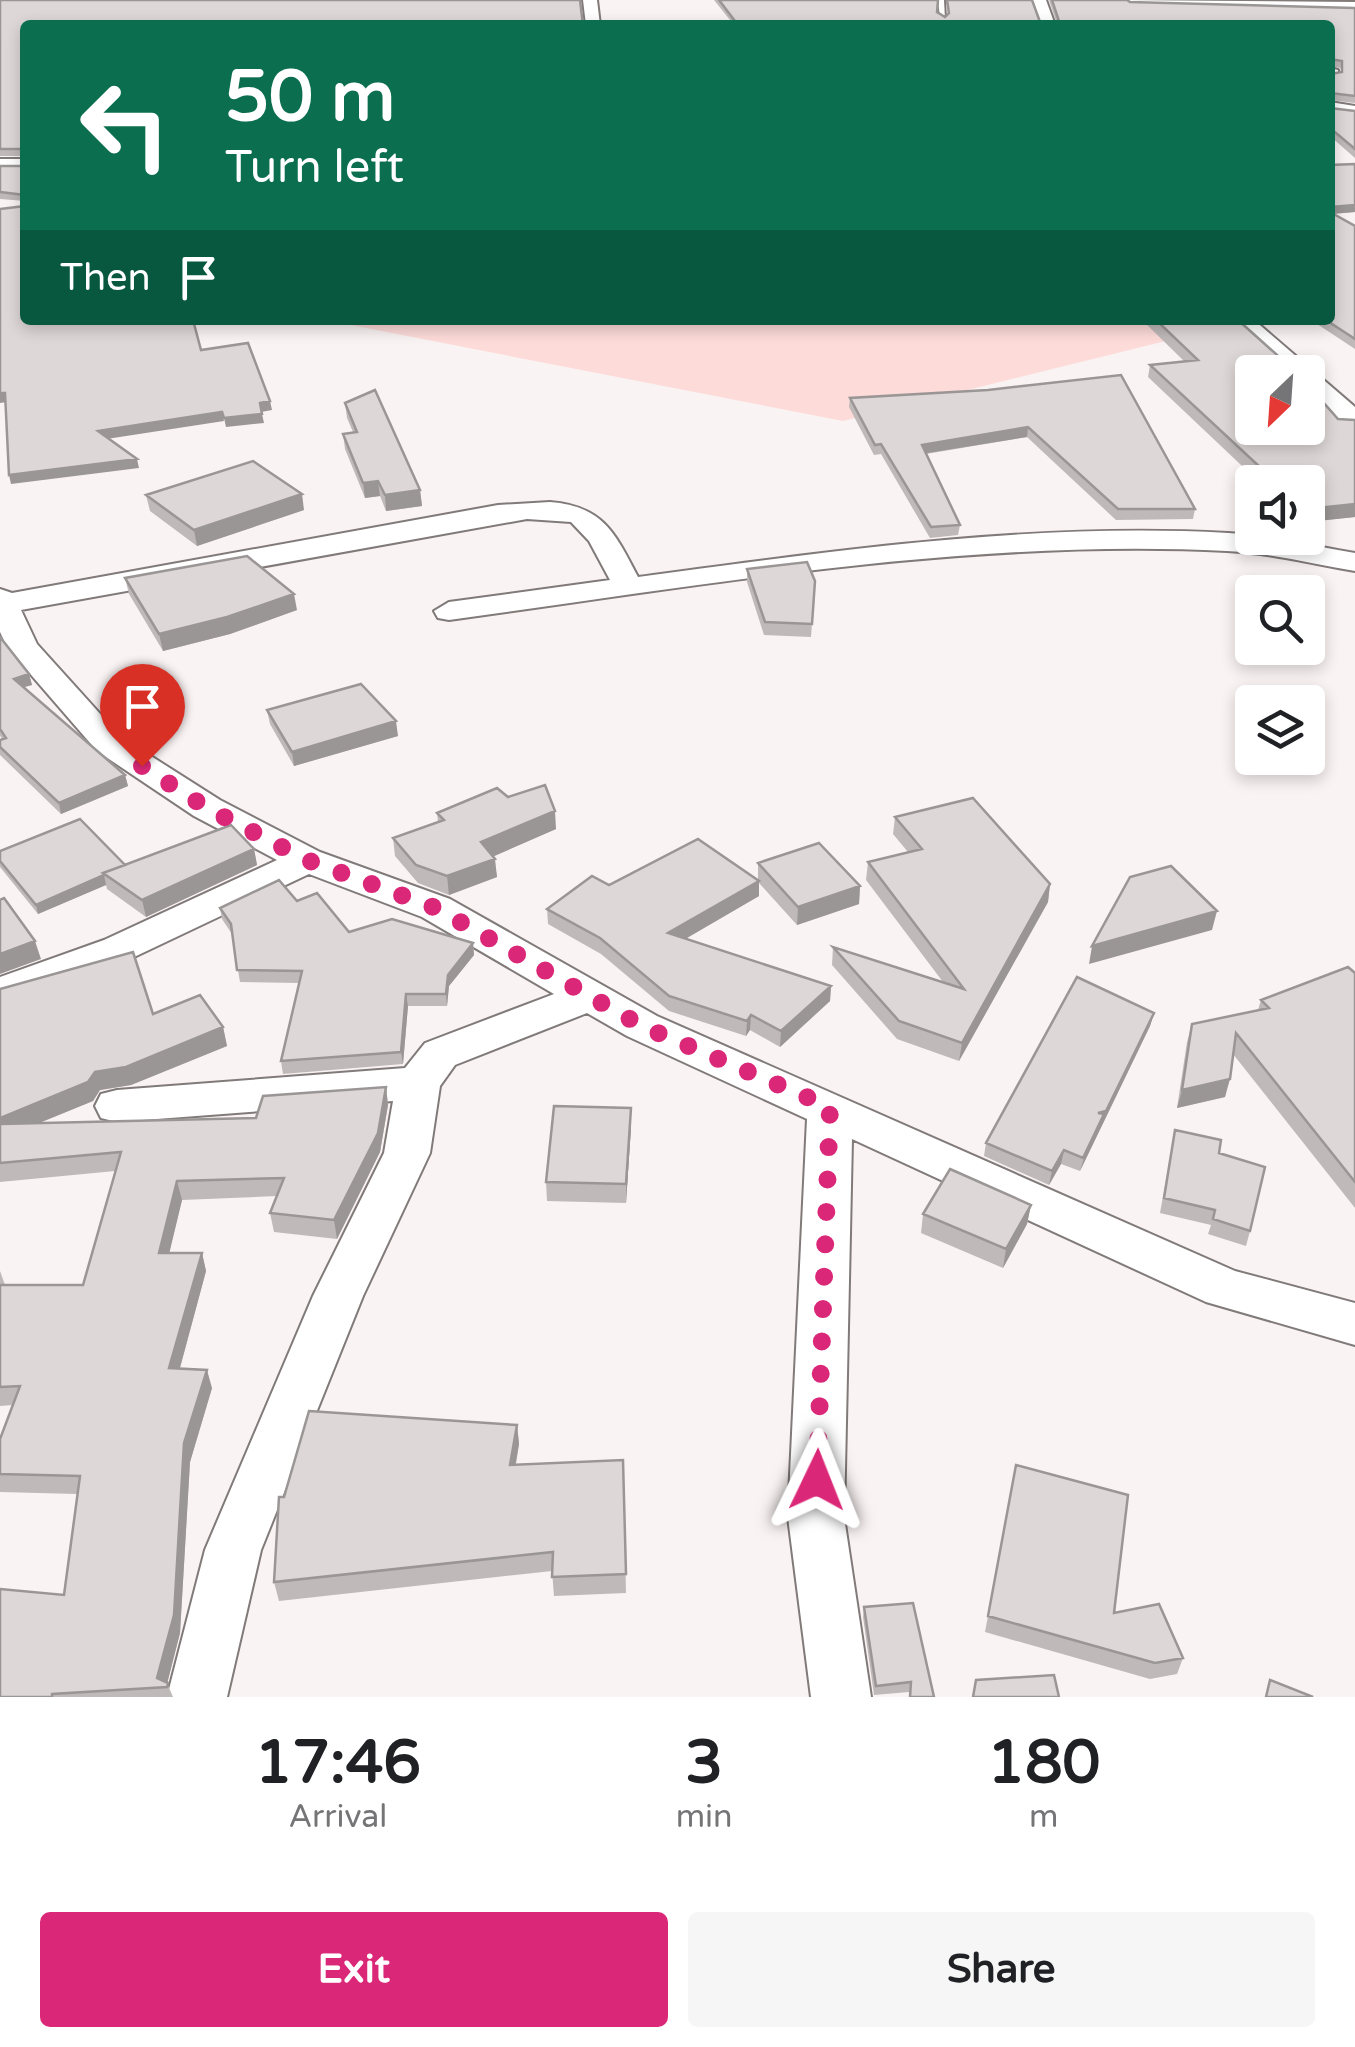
<!DOCTYPE html>
<html lang="en">
<head>
<meta charset="utf-8">
<style>
	:root { --surface:#fff; --page:#f6f6f6; --text:#202124; --muted:#757577; --accent:#db2777 }
	body { margin:0; font-family:"Varela Round",sans-serif; background:var(--page); color:var(--text); height:100vh; display:flex; flex-direction:column; font-size:38px; white-space:nowrap }
	* { box-sizing:border-box; margin:0 }
	p { font-size:32px; color:var(--muted) }
	.icon { flex:none; width:55px; height:55px; fill:none; stroke:currentColor; stroke-width:2; stroke-linecap:round; stroke-linejoin:round }
	.map { position:relative; height:1697px; overflow:hidden }
	.side { display:flex; flex-direction:column; background:var(--surface); flex:1 }
	.side>* { flex:none }
	.banner { position:absolute; left:20px; top:20px; width:1315px; height:305px; border-radius:10px; box-shadow:0 5px 15px #0003; background:#0b6e4f; color:#fff; overflow:hidden }
	.needle { width:65px; rotate:205deg }
	.buttons { position:absolute; left:1235px; top:355px; display:grid; gap:20px }
	.buttons a { display:grid; place-items:center; width:90px; height:90px; border-radius:10px; background:var(--surface); box-shadow:0 5px 15px #0003; font-size:50px }
	.pin { position:absolute; display:grid; place-items:center; width:85px; height:85px; color:#fff; margin:-102px -42px; border-radius:50% 50% 50% 0; rotate:-45deg; box-shadow:0 0 10px #0007 }
	.pin .icon { rotate:45deg }
	.me { position:absolute; width:110px; margin:-55px; rotate:2deg; stroke-linejoin:round; filter:drop-shadow(0 0 8px #0008) }
	.turn { display:flex; align-items:center; gap:35px; height:210px; padding:0 40px; font-size:45px }
	.turn .icon { width:130px; height:130px; stroke-width:2.5 }
	.turn b { display:block; font-size:70px; line-height:85px }
	.then { display:flex; align-items:center; height:95px; padding:0 40px; background:#0003; gap:20px; font-size:38px }
	.eta { display:flex; justify-content:space-evenly; align-items:center; height:170px; text-align:center }
	.eta b { font-size:60px; font-weight:700; line-height:70px }
	.primary-button { display:flex; gap:20px; margin-top:auto; padding:20px 40px }
	.primary-button a { flex:1; height:115px; border-radius:10px; background:var(--accent); color:#fff; font-size:40px; font-weight:700; line-height:115px; text-align:center }
	.primary-button a+a { background:var(--page); color:var(--text) }
	.map>svg:first-child { display:block }
	.green { fill:#fddbd9 }
	.lines { fill:none; stroke-linecap:round; stroke-linejoin:round }
	.service-casing { stroke:#807a79; stroke-width:4 }
	.minor-casing { stroke:#807a79; stroke-width:4 }
	.service { fill:#fff; fill-rule:evenodd }
	.minor { fill:#fff; fill-rule:evenodd }
	.wall { fill:#bfb9b9 }
	.shaded-wall { fill:#9b9696 }
	.building { fill:#ded7d7; stroke:#9b9696; stroke-width:2.5 }
	.route { stroke:#db2777; stroke-width:18; stroke-dasharray:0 32.4 }
</style>
</head>
<body>
<div class="map">
<svg width="1355" height="1697" viewBox="0 0 1355 1697">
	<rect width="100%" height="100%" fill="#faf3f3"/>
	<path class="green" d="M325,320H1157L1198,333L843,421Z"/>
	<g class="lines">
		<g class="service-casing">
			<path id="service" d="M938,0H944L945,19L940,18Z"/>
		</g>
		<g class="minor-casing">
			<path id="minor" d="M583,0H597L600,25H586Z
				M1032,0H1046L1055,25H1041Z
				M1122,0L1355,2V10L1129,4Z
				M1330,68L1338,70V76L1330,78Z
				M1330,102L1355,106V116L1330,112Z
				M0,159H25V171H0Z
				M1228,320H1254L1355,407V428L1346,425L1308,391V372H1286Z
				M550,502C603,506 615,533 638,577C833,551 1031,522 1228,533C1270,535 1313,546 1355,553V571C1313,564 1270,553 1227,551C967,538 706,585 449,620L438,618L434,611L449,602L610,580L589,541L571,522L527,519L21,610L37,644L121,737L220,800L320,852L450,899L657,1016L1235,1271L1355,1303V1345L1206,1302L852,1139L844,1517L871,1697H811L788,1517L807,1119L627,1036L587,1013L455,1065L440,1086L430,1153L363,1296L261,1550L227,1697H167L205,1550L313,1296L384,1153L393,1101L117,1122L101,1118L95,1106L101,1094L117,1090L405,1068L425,1043L554,994L422,917L309,874L132,958L0,1006V977L104,940L277,860L194,816L97,751L7,647L0,632V589L12,593L498,505Z"/>
		</g>
		<use href="#service" class="service"/>
		<use href="#minor" class="minor"/>
	</g>
	<path class="wall" d="M0,0H580L25,25V156H0Z
		M714,0H938L937,12L945,17L948,14L946,0H1032L1040,22L1056,21L1049,0H1127L1130,2L1355,8V103L1330,100V74L1341,72V68L1330,66V25H734Z
		M1330,108L1355,111V158L1330,136Z
		M1355,164V212L1333,214L1355,226V349L1311,320H1330V165Z
		M0,166H25V201L0,199Z
		M1142,320H1238L1355,517L1308,522V482H1259L1148,377L1150,365L1185,362Z
		M988,390L1195,509L1193,519L1116,520L1027,437L926,454L960,525L958,535L930,538L881,454L874,455L849,407L850,398Z
		M345,403L420,490L422,506L386,511L380,496L365,498L345,449L343,434L353,432L347,418Z
		M146,495L304,510L197,546L150,511Z
		M747,569L815,581L811,637L764,635L747,582Z
		M125,578L297,610L230,634L163,651L129,594Z
		M0,637L29,674L32,685L24,687L125,775L128,786L61,814L0,755V740L3,739L0,736Z
		M267,710L398,736L294,766L270,724Z
		M508,797L556,829L493,856L497,877L449,895L418,883L395,856L393,838L438,822L437,813Z
		M895,817L1050,884L1048,902L959,1061L897,1039L832,965L833,947L943,982L866,880L868,862L908,852L893,834Z
		M254,849L257,865L146,917L107,889L106,885L38,914L0,867V851L125,865Z
		M758,863L860,886L859,904L797,925L759,883V896L685,939L831,986L830,1001L780,1047L750,1030L746,1036L669,1011L601,954L548,924L547,909L609,885L758,880Z
		M297,901L349,932L473,943L474,955L449,986L447,1006H408L403,1064L283,1074L281,1061L299,983L240,982L232,934L222,919L220,908Z
		M1355,973V1208L1233,1054L1225,1097L1177,1108L1187,1042L1192,1024L1258,1010L1261,1000Z
		M0,989L153,1014L223,1027L227,1046L131,1085L100,1090L93,1101L39,1123L256,1118L386,1087L388,1105L380,1152L337,1239L274,1232L270,1213L277,1196L182,1200L169,1253H202L206,1271L180,1368L212,1388L190,1462L180,1633L167,1683L173,1697H0L64,1595L78,1494L0,1492V1439L13,1405L0,1406V1271L5,1285H83L115,1171L0,1182Z
		M1154,1013L1150,1026L1080,1171L1061,1164L1049,1185L984,1156L986,1143Z
		M631,1108V1127L626,1203L547,1201L546,1182Z
		M1175,1130L1219,1153L1250,1231L1246,1246L1208,1234L1211,1225L1160,1213Z
		M1031,1205L1027,1224L1003,1268L921,1233L923,1214Z
		M517,1425L519,1444L516,1464L623,1460L626,1593L554,1596L552,1571L279,1601L274,1582L284,1497Z
		M1016,1465L1114,1613L1183,1658L1177,1674L1150,1679L985,1632Z
		M864,1607L934,1697H909V1692L874,1695L863,1617Z"/>
	<path class="shaded-wall" d="M1355,205V212L1330,214V207Z
		M0,393H5L7,402L0,403Z
		M270,401L272,410L261,412L260,403Z
		M222,412L224,421L100,440L98,431Z
		M262,414L264,423L226,427L224,418Z
		M1028,427L1027,437L921,454L922,445Z
		M137,459L139,468L11,484L9,475Z
		M378,481L380,496L365,498L363,483Z
		M420,490L422,506L386,511L385,495Z
		M302,494L304,510L197,546L194,530Z
		M1355,504V517L1308,522V509Z
		M294,594L297,610L230,634L163,651L159,634Z
		M29,674L32,685L17,689L14,679Z
		M396,721L398,736L294,766L292,752Z
		M125,775L128,786L61,814L59,803Z
		M555,811L556,829L483,861L481,842Z
		M254,849L257,865L146,917L142,900Z
		M495,859L497,877L449,895L447,876Z
		M104,875L106,885L38,914L36,905Z
		M759,881V896L668,949V933Z
		M1050,884L1048,902L959,1061L962,1043Z
		M860,886L859,904L797,925L798,907Z
		M1217,911L1212,930L1089,964L1092,946Z
		M35,941L41,959L0,974V954Z
		M473,943L474,955L449,986L447,1006L446,994L448,975Z
		M831,986L830,1001L780,1047L781,1031Z
		M406,994L408,1006L403,1064L401,1052Z
		M1154,1013L1150,1026L1080,1171L1098,1113Z
		M751,1015L750,1030L746,1036L747,1021Z
		M223,1027L227,1046L131,1085L100,1090L93,1101L0,1139V1118L95,1072Z
		M1230,1079L1225,1097L1177,1108L1182,1090Z
		M386,1087L388,1105L380,1152L337,1239L334,1220Z
		M631,1108V1127L626,1203V1184Z
		M1064,1150L1061,1164L1049,1185L1052,1171Z
		M177,1181L182,1200L165,1271L159,1253Z
		M1031,1205L1027,1224L1003,1268L1006,1249Z
		M202,1253L206,1271L175,1386L169,1368Z
		M207,1370L212,1388L190,1462L180,1633L166,1688L157,1678L184,1443Z
		M517,1425L519,1444L512,1484L510,1465Z"/>
	<path class="building" d="M0,0H580L583,25H25V149H0Z
		M719,0H938L937,12L945,17L949,13L947,0H1032L1040,22L1059,21L1052,0H1127L1130,2L1355,8V96L1330,93V74L1342,72V61L1330,59V25H738Z
		M1330,108L1355,111V149L1330,128Z
		M1355,164V205L1330,207V165Z
		M0,166H25V195L0,192Z
		M25,206V320H193L201,350L248,343L270,401L260,403L262,414L224,418L222,412L98,431L137,459L9,475L5,393H0V209Z
		M1330,212L1355,226V339L1326,320H1330Z
		M1156,320H1238L1296,372H1252V428H1308V385L1338,419L1355,420V504L1308,509V482H1276L1150,365L1198,360Z
		M1121,375L1195,509H1118L1028,427L922,445L960,525L931,527L881,444L875,445L850,398L988,390Z
		M375,390L420,490L385,495L378,481L363,483L343,434L357,432L345,403Z
		M253,461L302,494L194,530L146,495Z
		M247,556L294,594L227,617L159,634L125,578Z
		M807,562L815,581L812,624L765,622L747,569Z
		M0,637L29,674L14,679L125,775L59,803L0,747V740L6,738L0,729Z
		M361,684L396,721L292,752L267,710Z
		M545,785L555,811L481,842L495,859L447,876L416,865L393,838L444,820L437,813L497,788L508,797Z
		M973,798L1050,884L962,1043L899,1021L833,947L964,989L868,862L922,849L895,817Z
		M80,819L125,865L103,873L104,875L36,905L0,861V851Z
		M231,825L254,849L142,900L103,873Z
		M698,839L759,881L668,933L831,986L781,1031L751,1015L747,1021L669,996L600,938L547,909L592,876L609,885Z
		M819,843L860,886L798,907L758,863Z
		M1171,866L1217,911L1092,946L1130,877Z
		M279,880L297,901L317,893L349,932L392,919L473,943L448,975L446,994H406L401,1052L281,1061L302,971L237,970L231,924L220,908Z
		M4,898L35,941L0,954V900Z
		M133,952L153,1014L200,995L223,1027L126,1067L95,1072L88,1082L0,1118V989Z
		M1348,967L1355,973V1182L1236,1033L1230,1079L1182,1090L1192,1024L1269,1008L1261,1000Z
		M1077,977L1154,1013L1106,1111L1098,1113L1104,1114L1083,1158L1064,1150L1052,1171L986,1143Z
		M386,1087L378,1133L334,1220L270,1213L284,1178L177,1181L159,1253H202L169,1368L207,1370L184,1443L174,1615L157,1678L168,1683L167,1687L52,1694V1697H0V1589L64,1595L80,1476L0,1474V1439L20,1386L0,1387V1285H83L121,1152L0,1163V1124L256,1118L263,1096Z
		M554,1106L631,1108L626,1184L546,1182Z
		M1175,1130L1221,1140L1219,1153L1265,1167L1250,1231L1213,1219L1215,1210L1164,1198Z
		M950,1169L1031,1205L1006,1249L923,1214Z
		M309,1411L517,1425L510,1465L623,1460L626,1574L552,1577L553,1552L274,1582L279,1497H284Z
		M1016,1465L1128,1495L1114,1613L1159,1604L1183,1658L1155,1663L988,1616Z
		M913,1603L934,1697H910L911,1682L876,1686L864,1607Z
		M1054,1675L1059,1697H973L976,1680Z
		M1270,1680L1313,1697H1266Z"/>
	<g class="lines">
		<path class="route" d="M142,766L207,808L307,860L436,908L642,1026L830,1107L817,1480"/>
	</g>
</svg>
<div class="buttons">
<a><svg class="needle" viewBox="-14 -14 28 28"><path d="M0-13l5 13h-10z" fill="#e53935"/><path d="M0 13l5-13h-10z" fill="#757577"/></svg></a>
<a><svg class="icon" aria-label="sound" viewBox="0 0 24 24"><path d="M4 9h4l5-4v14l-5-4H4zM17 9q2 3 0 6"/></svg></a>
<a><svg class="icon" aria-label="search" viewBox="0 0 24 24"><circle cx="10" cy="10" r="6"/><path d="M15 15l6 6"/></svg></a>
<a><svg class="icon" aria-label="layers" viewBox="0 0 24 24"><path d="M12 4l9 5-9 5-9-5zM3 14l9 5 9-5"/></svg></a>
</div>
<div class="pin" style="left:142px;top:766px;background:#d93025"><svg class="icon" aria-label="arrive" viewBox="0 0 24 24"><path d="M6 21V4h12l-3 4 3 4H6"/></svg></div>
<svg class="me" style="left:817px;top:1480px" viewBox="-20 -20 40 40"><path d="M0-17L14 15 0 8-14 15z" fill="#db2777" stroke="#fff" stroke-width="4"/></svg>
<div class="banner">
<div class="turn"><svg class="icon" aria-label="left" viewBox="0 0 24 24"><path d="M17 20v-9H6M10 6l-5 5 5 5"/></svg><div><b>50 m</b>Turn left</div></div>
<div class="then">Then<svg class="icon" aria-label="arrive" viewBox="0 0 24 24"><path d="M6 21V4h12l-3 4 3 4H6"/></svg></div>
</div>
</div>
<section class="side">
<div class="eta">
<div><b>17:46</b><p>Arrival</p></div>
<div><b>3</b><p>min</p></div>
<div><b>180</b><p>m</p></div>
</div>
<div class="primary-button"><a>Exit</a><a>Share</a></div>
</section>
</body>
</html>
